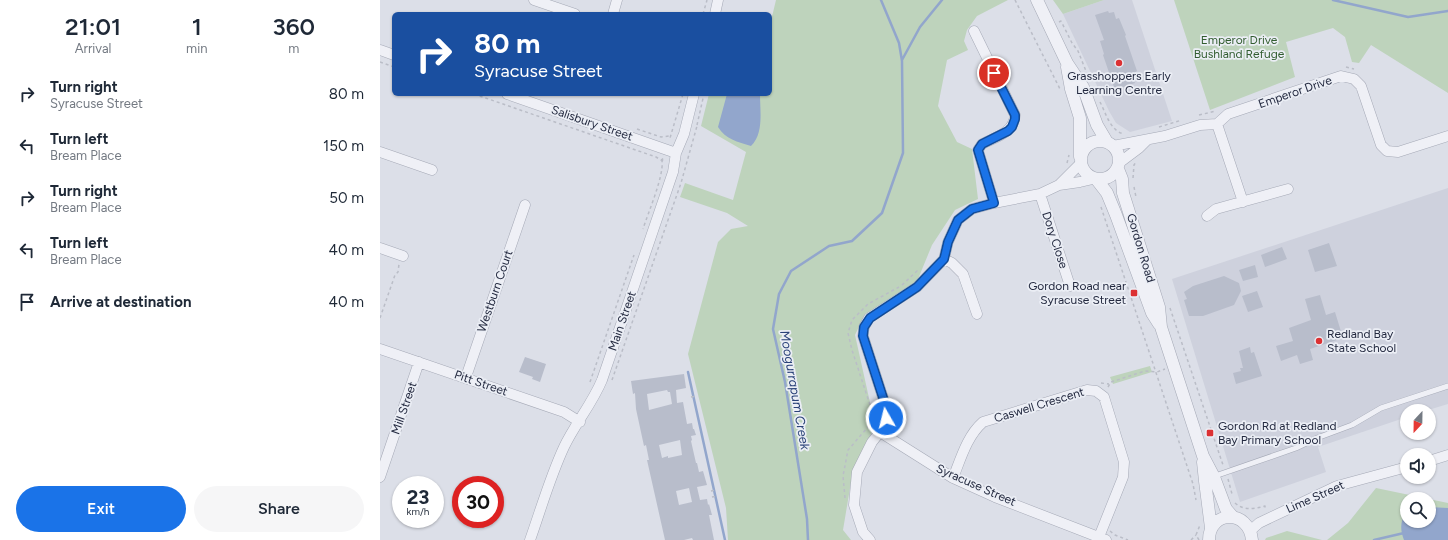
<!DOCTYPE html>
<html lang="en">
<head>
<meta charset="utf-8">
<style>
	:root { --surface:#fff; --page:#f6f6f7; --text:#1f2937; --muted:#747a83; --accent:#1a73e8 }
	body { margin:0; font-family:Figtree,sans-serif; background:var(--page); color:var(--text); height:100vh; display:flex; flex-direction:column; font-size:15px; white-space:nowrap }
	* { box-sizing:border-box; margin:0 }
	p { font-size:13px; color:var(--muted) }
	.icon { flex:none; width:22px; height:22px; fill:none; stroke:currentColor; stroke-width:2; stroke-linecap:round; stroke-linejoin:round }
	.map { position:relative; flex:1; overflow:hidden }
	.sheet { display:flex; flex-direction:column; background:var(--surface); width:380px }
	.sheet>* { flex:none }
	.top-card { position:absolute; left:12px; top:12px; width:380px; height:84px; border-radius:6px; box-shadow:0 1px 3px #0004; background:#1a4fa0; color:#fff; overflow:hidden }
	.needle { width:26px; rotate:202deg }
	.tools { position:absolute; left:1020px; top:404px; display:grid; gap:8px }
	.tools a { display:grid; place-items:center; width:36px; height:36px; border-radius:50%; background:var(--surface); box-shadow:0 1px 3px #0004; font-size:20px }
	.speed { position:absolute; left:12px; top:476px; display:flex; gap:8px; font-size:20px; font-weight:700; text-align:center }
	.speed>* { display:grid; place-content:center; width:52px; height:52px; border-radius:50%; background:var(--surface); box-shadow:0 1px 3px #0004; line-height:1 }
	.speed small { font-size:10px; font-weight:400 }
	.speed .limit { border:6px solid #d22; background:#fff; color:#111 }
	.pin { position:absolute; display:grid; place-items:center; width:34px; height:34px; color:#fff; margin:-17px; border:2px solid #fff; border-radius:50%; box-shadow:0 1px 4px #0007 }
	.me { position:absolute; width:44px; margin:-22px; rotate:352deg; stroke-linejoin:round; filter:drop-shadow(0 0 3px #0008) }
	.turn { display:flex; align-items:center; gap:14px; height:84px; padding:0 16px; font-size:18px }
	.turn .icon { width:52px; height:52px; stroke-width:2.5 }
	.turn b { display:block; font-size:28px; line-height:34px }
	.eta { display:flex; justify-content:space-evenly; align-items:center; height:68px; text-align:center }
	.eta b { font-size:24px; font-weight:600; line-height:28px }
	.cta { display:flex; gap:8px; margin-top:auto; padding:8px 16px }
	.cta a { flex:1; height:46px; border-radius:24px; background:var(--accent); color:#fff; font-size:16px; font-weight:600; line-height:46px; text-align:center }
	.cta a+a { background:var(--page); color:var(--text) }
	ul { padding:0; list-style:none }
	li { display:flex; align-items:center; gap:12px; height:52px; padding:0 16px }
	li div { flex:1 }
	li b { display:block; font-size:15px }
	li em { font-style:normal }
	main { display:flex; flex:1; min-height:0 }
	.map>svg:first-child { display:block }
	.built { fill:#ced1dd }
	.green { fill:#bed3bc; fill-rule:evenodd }
	.water { fill:#92a6cc }
	.lines { fill:none; stroke-linecap:round; stroke-linejoin:round }
	.stream { stroke:#92a6cc; stroke-width:2.5 }
	.building { fill:#b8bdcb; fill-rule:evenodd }
	.service-casing { stroke:#a5a9b6; stroke-width:6 }
	.minor-casing { stroke:#a5a9b6; stroke-width:11 }
	.tertiary-casing { stroke:#a5a9b6; stroke-width:13 }
	.path { stroke:#babdc7; stroke-width:1.5; stroke-dasharray:3 3; stroke-linecap:butt }
	.service { stroke:#eff0f6; stroke-width:5 }
	.minor { stroke:#eff0f6; stroke-width:10 }
	.tertiary { stroke:#eff0f6; stroke-width:12 }
	.route-casing { stroke:#114b97; stroke-width:10 }
	.route { stroke:#1a73e8; stroke-width:7 }
	.poi-dot { fill:#dc3133; stroke:#ebeef5; stroke-width:1.5 }
	.labels { text-anchor:middle; dominant-baseline:central; stroke-width:3.5; stroke-linejoin:round; paint-order:stroke }
	.park-label { font-size:12px; fill:#325d30; stroke:#ebeef5 }
	.poi-label { font-size:12px; fill:#242a40; stroke:#ebeef5; text-anchor:start }
	.street-label { font-size:12px; fill:#242a40; stroke:#ebeef5 }
	.water-label { font-size:13px; font-style:italic; fill:#2a4278; stroke:#ebeef5 }
</style>
</head>
<body>
<main>
<section class="sheet">
<div class="eta">
<div><b>21:01</b><p>Arrival</p></div>
<div><b>1</b><p>min</p></div>
<div><b>360</b><p>m</p></div>
</div>
<ul>
<li><svg class="icon" aria-label="right" viewBox="0 0 24 24"><path d="M7 20v-9h11M14 6l5 5-5 5"/></svg><div><b>Turn right</b><p>Syracuse Street</p></div><em>80 m</em></li>
<li><svg class="icon" aria-label="left" viewBox="0 0 24 24"><path d="M17 20v-9H6M10 6l-5 5 5 5"/></svg><div><b>Turn left</b><p>Bream Place</p></div><em>150 m</em></li>
<li><svg class="icon" aria-label="right" viewBox="0 0 24 24"><path d="M7 20v-9h11M14 6l5 5-5 5"/></svg><div><b>Turn right</b><p>Bream Place</p></div><em>50 m</em></li>
<li><svg class="icon" aria-label="left" viewBox="0 0 24 24"><path d="M17 20v-9H6M10 6l-5 5 5 5"/></svg><div><b>Turn left</b><p>Bream Place</p></div><em>40 m</em></li>
<li><svg class="icon" aria-label="arrive" viewBox="0 0 24 24"><path d="M6 21V4h12l-3 4 3 4H6"/></svg><div><b>Arrive at destination</b></div><em>40 m</em></li>
</ul>
<div class="cta"><a>Exit</a><a>Share</a></div>
</section>
<div class="map">
<svg width="1068" height="540" viewBox="0 0 1068 540">
	<rect width="100%" height="100%" fill="#dcdfe8"/>
	<path class="built" d="M724,0H752L792,121L750,132L736,123L729,111L683,14Z
		M1068,188V404L1045,411H1027V417L938,447L946,472L860,502L792,279Z"/>
	<path class="green" d="M396,0H628L597,16L587,30L584,41L588,50L567,60L558,106L577,142L592,149L598,199L575,210L552,245L536,284L484,316L475,335L495,425L472,476L463,530L471,540H348L346,508L308,354L338,242L351,229L368,226L347,213L300,197L305,183L353,200L366,152L321,126L329,94H390V25Z
		M673,0H724L683,14Z
		M794,0H1068V93L991,45L979,63L972,62L965,37L953,28L906,42L915,77L830,110Z
		M770,366L772,372L733,384L730,377Z
		M996,488L1068,503V540H947L968,523ZM1027,499H1049V521H1027Z
		M907,531L942,540H943H885L886,538Z"/>
	<path class="water" d="M347,94H380C380,111 384,134 371,146C358,142 345,139 338,127Z
		M1049,507L1068,508V540H1024C1020,530 1020,521 1026,513L1027,521H1049Z"/>
	<g class="lines">
		<path class="stream" d="M953,0L1028,17L1068,11
			M522,60L540,27L562,0
			M308,372L345,540
			M428,540L427,519L405,382L393,329L399,294L411,271L449,246L472,241L502,213L523,153L522,61L519,43L501,0
			M994,540L1024,533"/>
	</g>
	<path class="building" d="M728,11L729,13L734,12L736,19L739,18L746,35L745,36L757,71L754,73L756,76L753,77L755,83L735,90L723,55L724,54L720,41L724,40L715,15Z
		M949,243L957,266L935,272L928,250Z
		M902,247L907,259L885,267L881,255Z
		M875,265L878,277L863,281L859,270Z
		M844,276L859,283L861,291L854,305L823,316H809L804,300L807,299L804,292L813,286Z
		M877,291L883,307L868,312L862,296Z
		M940,295L946,315L955,312L963,338L930,349L933,360L920,364L917,355L901,361L896,346L913,341L909,328L931,320L925,299Z
		M870,347L871,353L874,352L882,376L856,384L853,373L861,371L860,368H863L859,351Z
		M145,357L166,364L160,382L152,379L153,377L139,372Z
		M304,374L306,388L296,390L297,403L303,402L307,424L312,423L313,429H314L316,435L311,436L312,440L311,441L316,463H317L319,472L323,471L327,485L317,487L320,500L327,499L328,505L329,504L332,515H329L334,540H313L312,538L304,540H285L267,460H269L266,445L264,446L256,409L255,393L253,394L251,381ZM287,390L288,392H290L292,404L269,410L267,394ZM300,440L302,455L288,458V456L282,458L279,445ZM309,488L312,502L299,505L296,491Z"/>
	<g class="lines">
		<g class="service-casing">
			<path id="service" d="M835,476L916,448L937,438L972,425L1001,408L1068,386"/>
		</g>
		<g class="minor-casing">
			<path id="minor" d="M154,0L195,14
				M233,14L237,0
				M335,14L338,0
				M594,31L635,115C634,133 615,137 602,144L598,150L614,203
				M0,50L14,55
				M127,94L296,153
				M837,124L863,202
				M733,146L785,136L820,125L837,124L848,114L961,76L974,79L981,86L1001,145L1007,151L1018,152L1068,136
				M0,152L52,170
				M701,163L679,185L660,194L614,203L592,209L578,220L568,242L564,259L537,287L489,318L484,327L483,336L507,410L506,418L500,432L573,478L615,497L726,540
				M739,163L759,148L767,140
				M679,185L700,182L713,179
				M660,194L690,286
				M827,216L836,209L908,189
				M0,248L23,256
				M564,259L572,263L583,274L597,314
				M0,349L184,412L200,422
				M86,377L145,205
				M1049,461L1068,455
				M0,477L39,362
				M573,478C581,458 587,436 603,422L707,390L716,391L724,397L744,462L743,477L719,537
				M870,531L879,523L957,486L1027,467
				M150,540C161,509 170,477 184,447C195,424 212,404 222,380L293,172L296,153L304,134L314,94
				M490,540L483,532L474,505L477,472L492,442L500,432"/>
		</g>
		<g class="tertiary-casing">
			<path id="tertiary" d="M657,0L687,63L703,87L717,125L727,142
				M687,67L691,89L700,118V157
				M701 160a19 19 0 1 1 38 0a19 19 0 1 1-38 0Z
				M738,169L742,179L743,193L779,307L781,327L823,456L834,477L846,509L853,517
				M717,180L727,193L736,215L772,313L779,324
				M823,462L825,481L831,528
				M829,540C829,510 869,509 872,540"/>
		</g>
		<path class="path" d="M635,0L680,89
			M323,14L327,0
			M679,22L681,21L692,43L698,51L706,71
			M0,62L14,67
			M966,67L974,69
			M94,94L276,157L281,160L284,158L282,161C284,176 268,213 263,229
			M720,102C726,113 730,131 744,134
			M819,115L836,111
			M317,125L324,94
			M779,127L802,120
			M257,129L281,137L289,136L290,138L303,94
			M687,163L689,155
			M753,178L754,165L756,162
			M754,187L756,197
			M721,207L813,484L816,500
			M522,285L537,271L538,272
			M790,308L843,465
			M0,318L15,275L18,272L19,264
			M232,380L301,183L317,126
			M210,382L254,255
			M721,383L729,384
			M728,387L731,382L765,371L777,372L785,369
			M311,397L316,396
			M848,479L852,494
			M331,491L336,490
			M332,497L337,496
			M465,498L463,476L468,450L488,427L492,411L472,350L468,333L472,320L488,304L519,287
			M855,503C864,511 874,509 885,506V510
			M730,531L735,535L748,540
			M811,540L816,535
			M819,540L816,535L820,525"/>
		<use href="#service" class="service"/>
		<use href="#minor" class="minor"/>
		<use href="#tertiary" class="tertiary"/>
	</g>
	<g class="lines">
		<g class="route-casing">
			<path id="route" d="M506,418L507,410L483,336L484,327L490,318L537,287L564,259L568,242L578,220L592,209L614,203L598,150L602,144L628,131L632,127L635,119V115L614,73"/>
		</g>
		<use href="#route" class="route"/>
	</g>
	<g class="poi-dot">
		<circle cx="739" cy="63" r="4"/>
		<rect x="750" y="289" width="8" height="8" rx="2"/>
		<circle cx="939" cy="341" r="4"/>
		<rect x="826" y="429" width="8" height="8" rx="2"/>
	</g>
	<g class="labels">
		<g class="park-label">
			<text x="859" y="40">Emperor Drive<tspan x="859" dy="14">Bushland Refuge</tspan></text>
		</g>
		<g class="poi-label">
			<text x="739" y="76" text-anchor="middle">Grasshoppers Early<tspan x="739" dy="14">Learning Centre</tspan></text>
			<text x="746" y="286" text-anchor="end">Gordon Road near<tspan x="746" dy="14">Syracuse Street</tspan></text>
			<text x="947" y="334">Redland Bay<tspan x="947" dy="14">State School</tspan></text>
			<text x="838" y="426">Gordon Rd at Redland<tspan x="838" dy="14">Bay Primary School</tspan></text>
		</g>
		<g class="street-label">
			<text transform="translate(915 92) rotate(-19)">Emperor Drive</text>
			<text transform="translate(212 123) rotate(19)">Salisbury Street</text>
			<text transform="translate(675 240) rotate(72)">Dory Close</text>
			<text transform="translate(761 248) rotate(73)">Gordon Road</text>
			<text transform="translate(115 291) rotate(-71)">Westburn Court</text>
			<text transform="translate(242 321) rotate(-71)">Main Street</text>
			<text transform="translate(101 383) rotate(19)">Pitt Street</text>
			<text transform="translate(659 405) rotate(-17)">Caswell Crescent</text>
			<text transform="translate(24 408) rotate(-71)">Mill Street</text>
			<text transform="translate(596 485) rotate(24)">Syracuse Street</text>
			<text transform="translate(935 497) rotate(-24)">Lime Street</text>
		</g>
		<g class="water-label">
			<text transform="translate(415 390) rotate(80)">Moogurrapum Creek</text>
		</g>
	</g>
</svg>
<div class="tools">
<a><svg class="needle" viewBox="-14 -14 28 28"><path d="M0-13l5 13h-10z" fill="#e53935"/><path d="M0 13l5-13h-10z" fill="#747a83"/></svg></a>
<a><svg class="icon" aria-label="sound" viewBox="0 0 24 24"><path d="M4 9h4l5-4v14l-5-4H4zM17 9q2 3 0 6"/></svg></a>
<a><svg class="icon" aria-label="search" viewBox="0 0 24 24"><circle cx="10" cy="10" r="6"/><path d="M15 15l6 6"/></svg></a>
</div>
<div class="speed"><div>23<small>km/h</small></div><div class="limit">30</div></div>
<div class="pin" style="left:614px;top:73px;background:#d93025"><svg class="icon" aria-label="arrive" viewBox="0 0 24 24"><path d="M6 21V4h12l-3 4 3 4H6"/></svg></div>
<svg class="me" style="left:506px;top:418px" viewBox="-20 -20 40 40"><circle r="17" fill="#1a73e8" stroke="#fff" stroke-width="3"/><path d="M0-11L8 9 0 5-8 9z" fill="#fff"/></svg>
<div class="top-card">
<div class="turn"><svg class="icon" aria-label="right" viewBox="0 0 24 24"><path d="M7 20v-9h11M14 6l5 5-5 5"/></svg><div><b>80 m</b>Syracuse Street</div></div>
</div>
</div>
</main>
</body>
</html>
